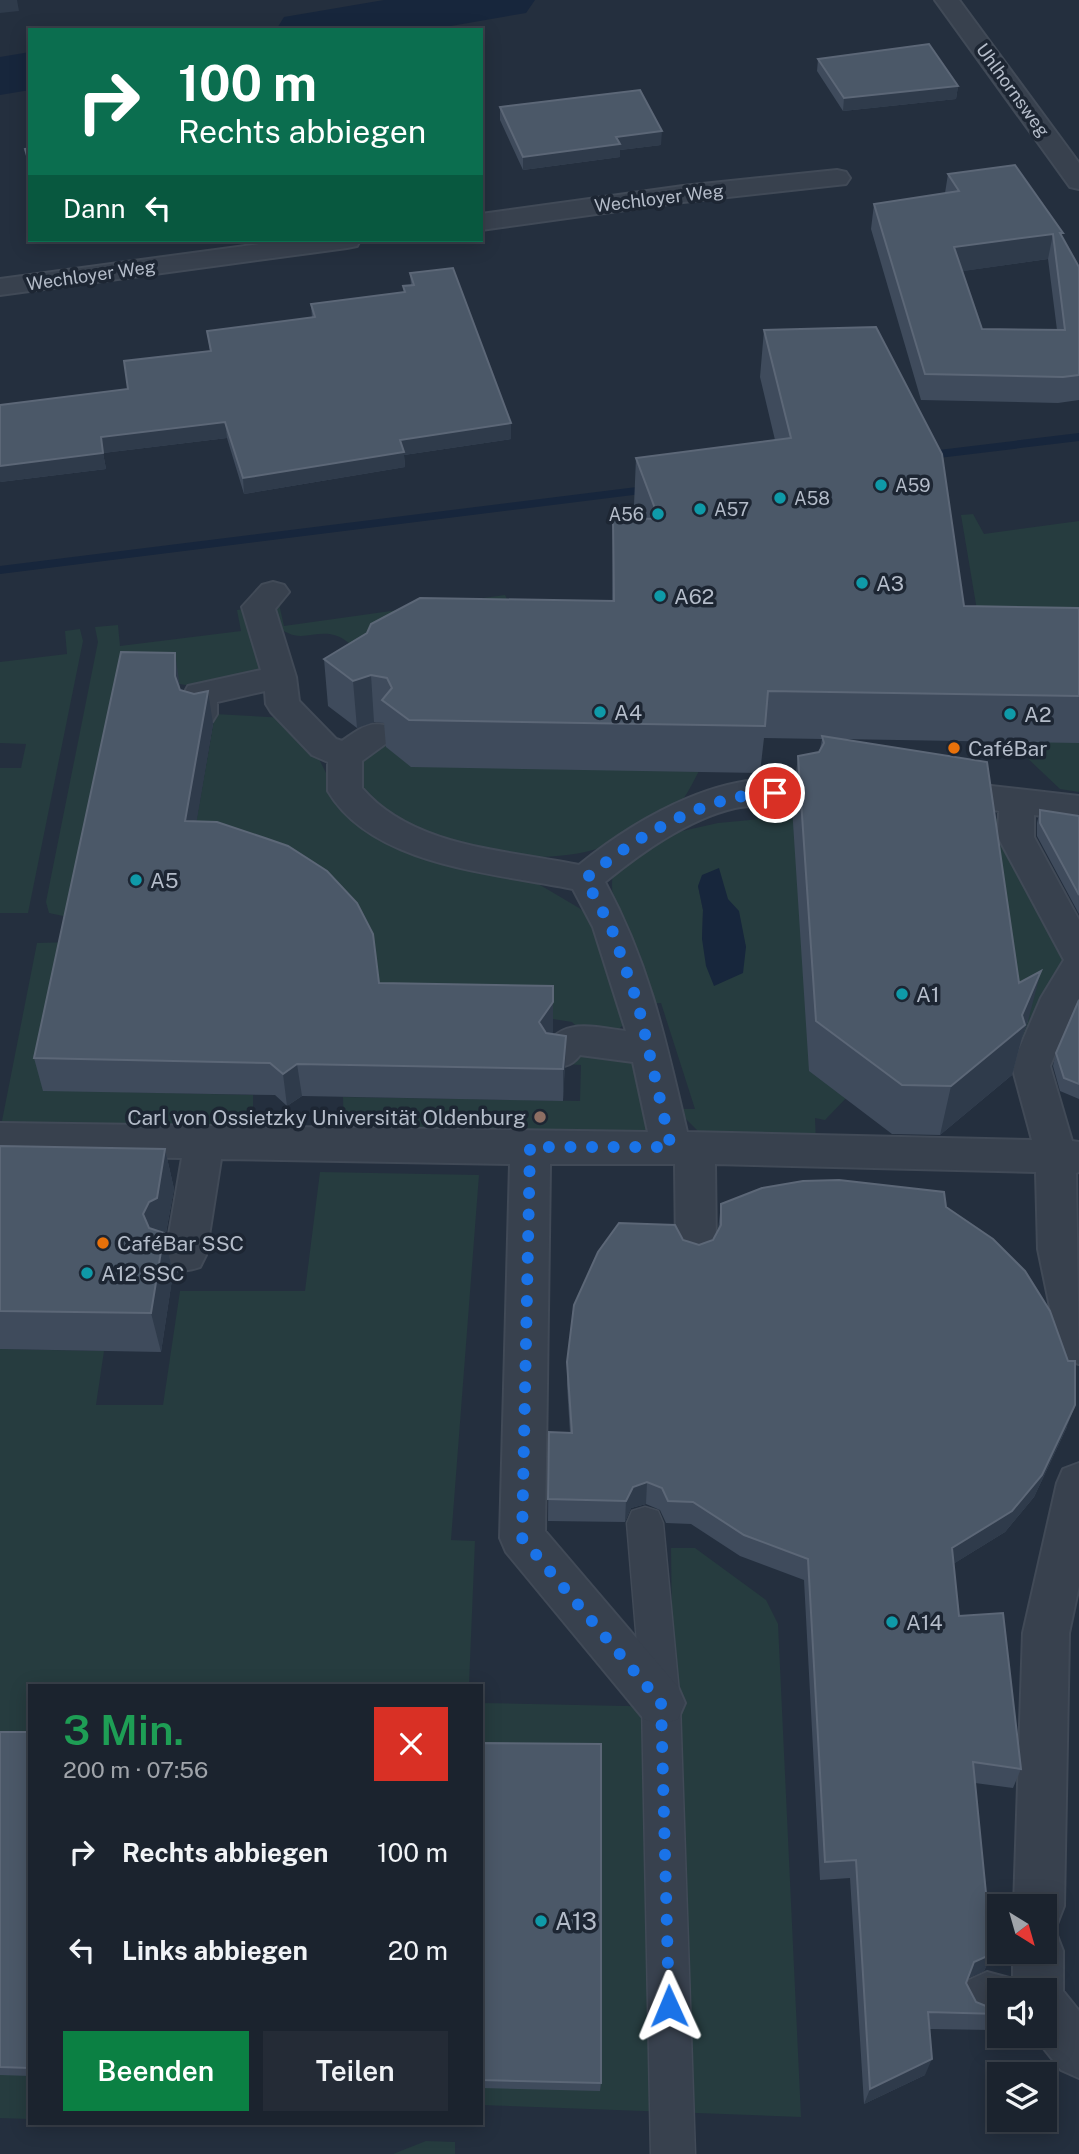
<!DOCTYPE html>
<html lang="de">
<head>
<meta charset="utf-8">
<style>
	:root { --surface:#1b232e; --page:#242b36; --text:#f1f3f6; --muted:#a0a4aa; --line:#39404a; --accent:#0b8043 }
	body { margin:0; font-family:"Public Sans",sans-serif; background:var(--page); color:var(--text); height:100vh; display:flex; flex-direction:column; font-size:26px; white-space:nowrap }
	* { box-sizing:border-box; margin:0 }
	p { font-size:23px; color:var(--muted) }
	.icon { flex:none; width:38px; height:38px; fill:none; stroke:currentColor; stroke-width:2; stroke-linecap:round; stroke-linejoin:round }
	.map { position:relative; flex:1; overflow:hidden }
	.details { position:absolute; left:28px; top:1684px; width:455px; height:441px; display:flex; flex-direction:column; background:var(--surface); border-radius:0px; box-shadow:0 4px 18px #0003,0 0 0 2px var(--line) }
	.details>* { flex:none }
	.guide { position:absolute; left:28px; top:28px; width:455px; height:214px; border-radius:0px; box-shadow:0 4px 18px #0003,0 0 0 2px var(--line); background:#0b6e4f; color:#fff; overflow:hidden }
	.needle { width:46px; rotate:143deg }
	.tools { position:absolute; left:987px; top:1894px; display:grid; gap:14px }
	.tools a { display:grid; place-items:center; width:70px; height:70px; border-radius:0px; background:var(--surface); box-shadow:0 4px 18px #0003,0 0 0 2px var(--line); font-size:35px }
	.pin { position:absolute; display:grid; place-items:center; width:60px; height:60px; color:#fff; margin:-30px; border:4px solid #fff; border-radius:50%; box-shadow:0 2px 7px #0007 }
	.me { position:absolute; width:77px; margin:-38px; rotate:359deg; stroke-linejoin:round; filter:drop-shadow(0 0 5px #0008) }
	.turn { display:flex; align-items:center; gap:24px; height:147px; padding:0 35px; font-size:32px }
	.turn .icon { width:91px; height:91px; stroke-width:2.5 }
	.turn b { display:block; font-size:49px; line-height:60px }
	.then { display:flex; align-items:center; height:66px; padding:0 35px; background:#0003; gap:14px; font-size:26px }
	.round { display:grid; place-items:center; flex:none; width:74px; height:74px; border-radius:0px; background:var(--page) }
	.head { display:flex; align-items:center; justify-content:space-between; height:119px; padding:0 35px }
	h1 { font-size:42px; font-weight:600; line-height:52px; color:#1e9e55 }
	.cta { display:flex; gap:14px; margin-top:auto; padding:14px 35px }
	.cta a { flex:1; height:80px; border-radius:0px; background:var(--accent); color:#fff; font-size:28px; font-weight:600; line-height:80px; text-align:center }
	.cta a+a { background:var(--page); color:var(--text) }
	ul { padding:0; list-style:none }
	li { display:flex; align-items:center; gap:21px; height:98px; padding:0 35px }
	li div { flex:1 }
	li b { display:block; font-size:26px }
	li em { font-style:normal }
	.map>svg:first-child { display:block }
	.green { fill:#263c3f; fill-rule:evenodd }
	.water { fill:#17263c }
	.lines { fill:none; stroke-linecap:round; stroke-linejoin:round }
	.stream { fill:#17263c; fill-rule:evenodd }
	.river { fill:#17263c; fill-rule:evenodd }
	.lane-casing { stroke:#414a57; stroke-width:3 }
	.street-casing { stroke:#414a57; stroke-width:4 }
	.lane { fill:#38414e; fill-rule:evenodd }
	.street { fill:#38414e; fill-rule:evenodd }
	.wall { fill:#3f4b5c; fill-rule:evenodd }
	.shaded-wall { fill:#2f3b4b }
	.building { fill:#4b5868; stroke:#5c6777; stroke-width:2; fill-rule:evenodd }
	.route { stroke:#1a73e8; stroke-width:12; stroke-dasharray:0 21.6 }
	.culture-dot { fill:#0f9aa8; stroke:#1d2633; stroke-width:2.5 }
	.food-dot { fill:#e8710a; stroke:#1d2633; stroke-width:2.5 }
	.education-dot { fill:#8d6e63; stroke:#1d2633; stroke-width:2.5 }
	.labels { text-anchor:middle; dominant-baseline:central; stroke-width:7; stroke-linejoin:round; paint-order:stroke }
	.far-street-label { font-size:18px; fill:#b4bcc9; stroke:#1d2633 }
	.far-poi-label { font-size:18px; fill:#b4bcc9; stroke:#1d2633; text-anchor:start }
	.poi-label { font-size:21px; fill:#b4bcc9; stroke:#1d2633; text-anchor:start }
	.near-poi-label { font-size:24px; fill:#b4bcc9; stroke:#1d2633; text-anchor:start }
</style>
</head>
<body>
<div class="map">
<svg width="1079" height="2154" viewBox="0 0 1079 2154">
	<rect width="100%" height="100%" fill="#242f3e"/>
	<path class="green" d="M973,514L984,534L1079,521V660L985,658L961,515Z
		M505,595L508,601L351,645C327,622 307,643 288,633C280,630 273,622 266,616V606L279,604L284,626Z
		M251,608L264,665L248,676L191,686L174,683L68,917L49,913L46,902L98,642L95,627L118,625L120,646L241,631L237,610Z
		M80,629L83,641L28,913H0V768H21L26,744L0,743V662L67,654L65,631Z
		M215,714L288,718L319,759L337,795L535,882L579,908L599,924L629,1014C619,1039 605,1032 582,1032L572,1022L553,1019L377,1016L190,858Z
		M1004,736L1079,737V792L1060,789Z
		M389,742L701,767C692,784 684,803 668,815C610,858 537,865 469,850C457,847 443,846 432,842C411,833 380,809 360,796C356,758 356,760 389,742Z
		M971,817L999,819L1074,970L1004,1072Z
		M761,819H799L850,1094L825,1120L815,1118L816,1143L709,1142L676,1109H695L661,1003L644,1004C635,972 602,896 615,868L669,834L718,823ZM698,886C739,903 737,905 746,947L702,939L703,910Z
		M73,942L43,1090L253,1095V1135L0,1131L37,943Z
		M566,1053L627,1059L638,1066L650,1128L646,1134L344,1136L343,1097L580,1101L581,1065L566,1064Z
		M320,1172L479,1175L451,1540L475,1541L469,1685H30V2119L0,2118V1349L104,1351L96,1405H163L180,1291H305Z
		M671,1548H695L766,1600L778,1624L801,2117L481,2105V1703L673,1707Z
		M426,2141L455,2142V2154H393Z"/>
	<path class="water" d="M719,868L728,899L739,911L746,947L743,973L714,986L706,966L702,939L703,910L698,886L702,875Z"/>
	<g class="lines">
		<path class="stream" d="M1079,433V441L922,460L916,456L922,452Z
			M653,485L657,486V492L0,574V566Z"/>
		<path class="river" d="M384,0H535L526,13L428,30H276L284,17Z
			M30,52V90L0,95V57Z"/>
		<g class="lane-casing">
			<path id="lane" d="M645,1507L658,1511L663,1523L680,1703L695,2154H651L642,1703L627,1523L632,1511Z"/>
		</g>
		<g class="street-casing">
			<path id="street" d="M935,0H959L1079,163V189L1070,187Z
				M837,170L846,172L850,178L846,184L683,202L481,230V214L683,186Z
				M289,240H360L357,246L347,248L0,295V279Z
				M273,582L284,585L289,592L275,609L296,677L299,701L336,739L342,741C358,730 368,720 388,726L393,734L388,742L362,761V788C413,848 507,850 579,865C637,818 732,762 810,784L815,793L810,802C786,808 760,803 735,808C688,819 642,852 605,882C650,965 666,1042 687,1132L1032,1140L1012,1066L1041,998L1064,960L998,837L999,811L979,807L974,798L979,789L991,786L1079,796V820L1034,815V837L1079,920V998L1050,1066L1072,1141L1079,1142V1172L1076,1173L1079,1364L1064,1359L1058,1346L1038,1249L1036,1172L715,1164L716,1249L710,1261L696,1266L682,1261L676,1249L675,1164H550L545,1531L678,1687L685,1703L678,1719L661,1725L644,1719L506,1552L500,1538L510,1164L221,1159L206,1255L200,1267C185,1272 176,1272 161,1267L155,1255L161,1243L168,1240L182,1158L0,1155V1123L648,1132L633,1062L580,1055C570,1068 561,1068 547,1063L541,1053C561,1016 590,1027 626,1031L593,927L573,889C495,873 372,866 328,791V762L312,755L271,712L266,704L265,691L217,702V714L212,722L200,725L188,722C181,711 181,697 188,686L261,670L242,607L262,585Z
				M1079,1463V1586L1069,1633L1064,1906L1057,1924L1045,1929L1056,1933L1063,1951V1991L1079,2011V2078L1061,2070L1033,2035H1045V1990H999V2025L987,2024L969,2016L961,1998L969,1980L987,1972L1013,1979V1951H1045V1906H1014L1023,1633L1057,1483L1063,1469Z"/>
		</g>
		<use href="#lane" class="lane"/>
		<use href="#street" class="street"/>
	</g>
	<path class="wall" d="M818,59L958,86L956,99L843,111L817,71Z
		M500,107L661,145L620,150V157L523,170L500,120Z
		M948,174L1062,237L1079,267V400L1058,403L921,400L871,229L874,204L945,193ZM1048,259L1057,330L982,329L962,271Z
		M410,273L511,423V439L404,455L405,467L244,494L227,438L103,453L106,469L0,482L128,389L210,351L207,331L312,318L311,304L404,292L403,286L411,285Z
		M764,330L964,606L1079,608V743L838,739L1019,983L1028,1021L1022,1037L1012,1075L940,1135L892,1134L809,1071L792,807L798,756L819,752L820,749L822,739L764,738L760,773L411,767L386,747L384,723L374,722L357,728L328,706L324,659L612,601L613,518L639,519L634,505L636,458L775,440L760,377Z
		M180,687V690L213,724L196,822L379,983L553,986V1034L566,1036L563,1101L302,1096L287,1106L275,1095L43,1091L34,1058Z
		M1040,810L1079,816V914L1037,836V823Z
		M1079,1000V1099L1060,1091L1053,1066L1056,1053Z
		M0,1146L165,1149L174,1189L165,1238L173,1273L161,1352L0,1349Z
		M721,1204L946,1207L1067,1427L1034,1497L1005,1532L953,1564L959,1616L1021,1769L1013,1788L975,1783L992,1954L984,1971L968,1978L966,1983L976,2002L998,2014L990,2030L929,2029L925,2075L864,2104L850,1878L820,1880L804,1580L740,1556L691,1524L666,1523L660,1510L646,1504L631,1508L625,1522L548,1521L549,1432L570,1433L567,1385V1362L683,1240L699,1245L713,1240L718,1230Z
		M0,1732H30V2076L0,2075Z
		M481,1743L601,2083L600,2091L481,2088Z"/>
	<path class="shaded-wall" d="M0,0H17L19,11L0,13Z
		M958,86L956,99L843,111L844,98Z
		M662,131L661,145L620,150V157L523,170V157L616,137Z
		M1053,234L1048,259L950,273L954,247Z
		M225,422L227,438L103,453L106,469L0,482V466L101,437Z
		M511,423V439L404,455L405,467L244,494L243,478L400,440Z
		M175,653L180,687L181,709L175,676Z
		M371,675L374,722L357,728L353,681Z
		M208,691L213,724L191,855L185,821Z
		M1041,971L1028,1021L1022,1037L1012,1075L940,1135L951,1086L1022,1015Z
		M553,1002V1034L539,1054V1022Z
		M566,1036L565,1068L563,1101V1069Z
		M297,1064L302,1096L287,1106L283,1074Z
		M165,1149L174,1189L165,1238L173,1273L161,1352L151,1313L143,1214Z
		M1075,1405L1067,1427L1034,1497L1005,1532L945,1569L952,1548Z
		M647,1482L646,1504L631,1508L625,1522L626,1501L633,1487Z
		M992,1954L984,1971L967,1979L974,1962Z
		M932,2059L925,2075L864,2104L870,2089Z"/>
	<path class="building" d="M929,44L958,86L844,98L818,59Z
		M640,90L662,131L616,137L620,144L523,157L500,107Z
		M30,148V166L25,149Z
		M1015,165L1063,233H1060L1079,267V375L1063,377L925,374L874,204L959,191L948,174ZM1053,234L1065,330L982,329L954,247Z
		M453,268L511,423L400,440L404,452L243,478L225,422L101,437L103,453L0,466V405L128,389L124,361L211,351L207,331L315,317L311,304L405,292L403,286L414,285L410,273Z
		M876,327L942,454L964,606L1079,608V696L768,691L765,726L409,720L382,700L392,688L387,678L371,675L353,681L324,659L367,633L371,624L420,598L614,601L613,518L659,519L636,458L791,438L764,330Z
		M121,652L175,653V676L180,690L194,694L208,691L185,821L217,822L265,838L288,846L327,871L357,903L373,934L379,983L553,986V1002L539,1022L546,1033L566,1036L563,1069L297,1064L283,1074L270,1063L34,1058Z
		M822,736L987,762L1019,983L1041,971L1022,1015L1025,1025L951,1086L902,1085L816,1021L798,756L819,752L824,743Z
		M1040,810L1079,816V895L1040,823Z
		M1079,1000V1084L1064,1078L1056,1053Z
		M0,1146L165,1149L157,1198L149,1202L143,1214L149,1228L164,1233L151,1313L0,1311Z
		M839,1180L944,1192L946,1207L993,1239L1025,1271L1050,1311L1068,1361H1075V1405L1042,1475L1012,1511L952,1548L959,1616L1003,1613L1021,1769L973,1762L992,1954L974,1962L966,1983L976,2002L998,2011V2014L928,2012L932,2059L870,2089L856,1860L825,1862L808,1559L744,1535L693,1502L668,1501L662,1488L647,1482L633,1487L626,1501L548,1499L549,1432L572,1433L567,1362L574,1305L598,1252L619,1223L675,1225L683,1240L699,1245L713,1240L721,1225V1204L762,1188L803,1181Z
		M0,1732H30V2068L0,2067Z
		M481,1743L601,1744V2083L481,2080Z"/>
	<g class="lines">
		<path class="route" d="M669,2006L661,1703L522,1538L530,1147H671L638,1004L611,927L585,879C636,836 708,793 775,793"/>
	</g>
	<g class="culture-dot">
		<circle cx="881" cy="485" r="7"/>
		<circle cx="780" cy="498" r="7"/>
		<circle cx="700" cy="509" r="7"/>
		<circle cx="658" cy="514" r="7"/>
		<circle cx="862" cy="583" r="7"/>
		<circle cx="660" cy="596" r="7"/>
		<circle cx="600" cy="712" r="7"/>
		<circle cx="1010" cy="714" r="7"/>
		<circle cx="136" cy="880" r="7"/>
		<circle cx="902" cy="994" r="7"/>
		<circle cx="87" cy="1273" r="7"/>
		<circle cx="892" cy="1622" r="7"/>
		<circle cx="541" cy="1921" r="7"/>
	</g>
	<g class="food-dot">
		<circle cx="954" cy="748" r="7"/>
		<circle cx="103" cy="1243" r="7"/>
	</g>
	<circle class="education-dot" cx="540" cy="1117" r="7"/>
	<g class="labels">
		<g class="far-street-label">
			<text transform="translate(1013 90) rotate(54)">Uhlhornsweg</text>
			<text transform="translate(659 198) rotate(-7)">Wechloyer Weg</text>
			<text transform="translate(91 275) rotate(-8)">Wechloyer Weg</text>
		</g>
		<g class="far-poi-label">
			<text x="895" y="485">A59</text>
			<text x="794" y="498">A58</text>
			<text x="714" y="509">A57</text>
			<text x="644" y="514" text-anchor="end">A56</text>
		</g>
		<g class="poi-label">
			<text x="876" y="583">A3</text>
			<text x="674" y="596">A62</text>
			<text x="614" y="712">A4</text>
			<text x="1024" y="714">A2</text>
			<text x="968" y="748">CaféBar</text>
			<text x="150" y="880">A5</text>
			<text x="916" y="994">A1</text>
			<text x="526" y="1117" text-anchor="end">Carl von Ossietzky Universität Oldenburg</text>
			<text x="117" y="1243">CaféBar SSC</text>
			<text x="101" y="1273">A12 SSC</text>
			<text x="906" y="1622">A14</text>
		</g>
		<g class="near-poi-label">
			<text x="555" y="1921">A13</text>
		</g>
	</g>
</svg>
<div class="tools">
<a><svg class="needle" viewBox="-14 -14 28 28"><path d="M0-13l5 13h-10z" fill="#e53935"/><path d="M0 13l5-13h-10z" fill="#a0a4aa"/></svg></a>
<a><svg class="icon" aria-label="sound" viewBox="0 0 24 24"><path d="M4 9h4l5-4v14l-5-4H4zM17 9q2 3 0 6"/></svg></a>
<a><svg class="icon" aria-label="layers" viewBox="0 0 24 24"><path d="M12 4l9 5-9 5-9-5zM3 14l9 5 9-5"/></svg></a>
</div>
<div class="pin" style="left:775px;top:793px;background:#d93025"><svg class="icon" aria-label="arrive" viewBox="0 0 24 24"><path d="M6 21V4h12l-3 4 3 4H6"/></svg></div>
<svg class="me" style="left:669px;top:2006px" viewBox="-20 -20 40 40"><path d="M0-17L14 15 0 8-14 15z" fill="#1a73e8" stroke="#fff" stroke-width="4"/></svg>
<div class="guide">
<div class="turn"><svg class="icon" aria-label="right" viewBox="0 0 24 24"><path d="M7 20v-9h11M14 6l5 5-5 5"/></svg><div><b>100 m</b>Rechts abbiegen</div></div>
<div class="then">Dann<svg class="icon" aria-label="left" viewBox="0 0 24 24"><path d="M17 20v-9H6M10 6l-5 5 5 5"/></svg></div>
</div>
<section class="details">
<div class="head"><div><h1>3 Min.</h1><p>200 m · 07:56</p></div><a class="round" style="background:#d93025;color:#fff"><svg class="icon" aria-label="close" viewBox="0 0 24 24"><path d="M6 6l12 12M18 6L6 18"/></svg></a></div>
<ul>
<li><svg class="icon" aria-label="right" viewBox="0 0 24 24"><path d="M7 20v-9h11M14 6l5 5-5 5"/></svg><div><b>Rechts abbiegen</b></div><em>100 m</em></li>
<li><svg class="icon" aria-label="left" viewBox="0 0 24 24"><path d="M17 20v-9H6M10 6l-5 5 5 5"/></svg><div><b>Links abbiegen</b></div><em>20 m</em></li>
</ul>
<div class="cta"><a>Beenden</a><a>Teilen</a></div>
</section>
</div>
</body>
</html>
